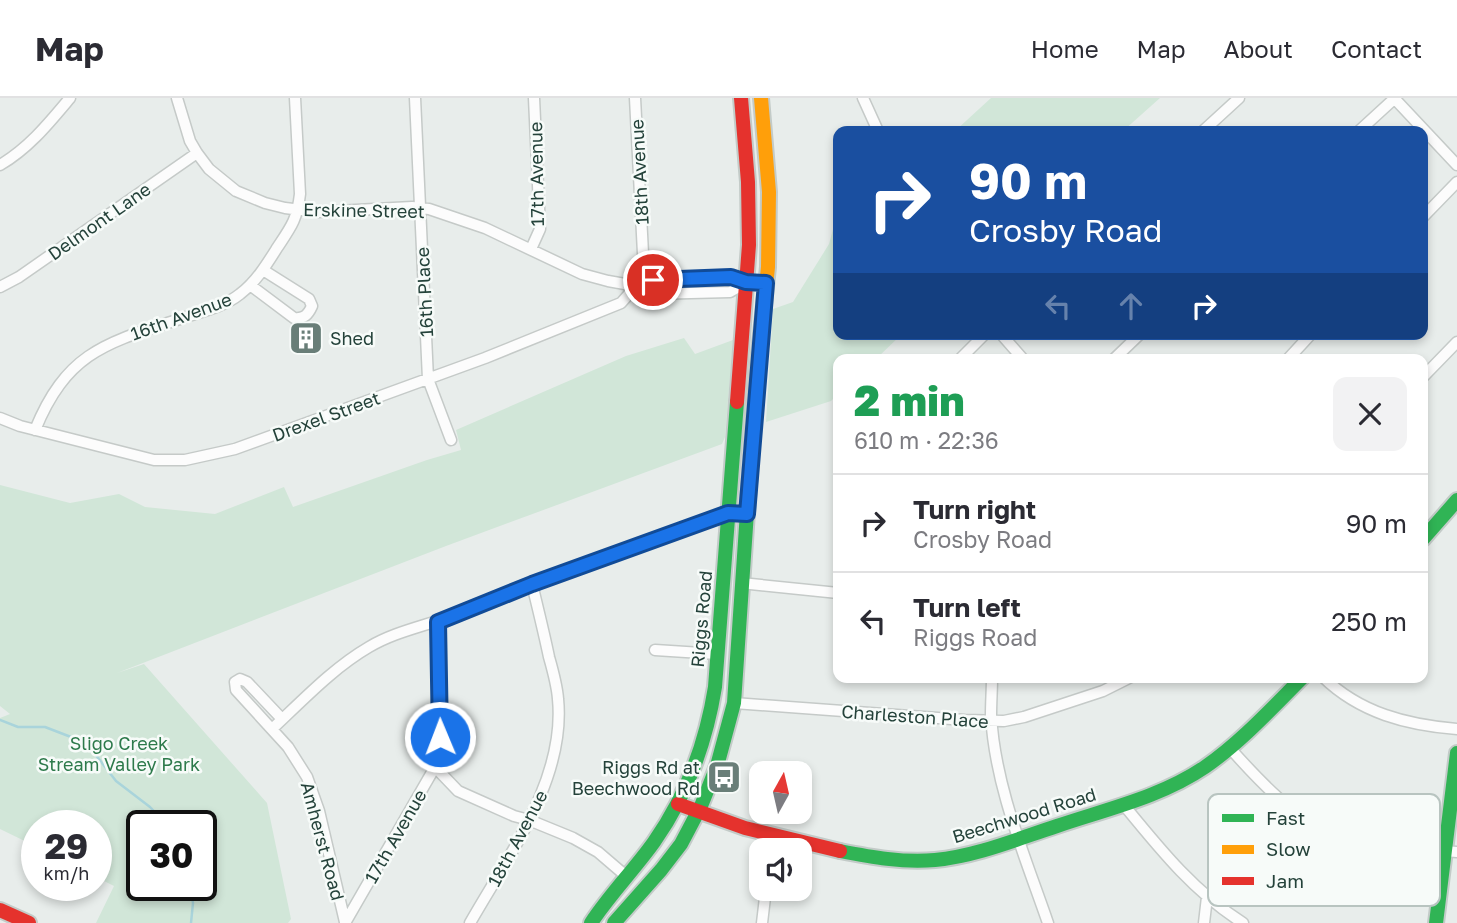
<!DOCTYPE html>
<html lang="en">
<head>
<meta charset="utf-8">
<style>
	:root { --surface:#fff; --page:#f2f2f3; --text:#2b2b33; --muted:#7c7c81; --line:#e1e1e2 }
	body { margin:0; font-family:"Golos Text",sans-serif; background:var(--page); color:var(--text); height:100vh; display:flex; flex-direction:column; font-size:26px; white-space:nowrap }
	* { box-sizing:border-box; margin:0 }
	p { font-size:23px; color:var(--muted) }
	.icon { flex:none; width:38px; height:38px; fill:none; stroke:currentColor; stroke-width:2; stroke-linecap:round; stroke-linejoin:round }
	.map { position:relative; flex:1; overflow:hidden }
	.details { position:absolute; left:833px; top:256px; width:595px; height:329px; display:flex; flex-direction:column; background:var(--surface); border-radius:14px; box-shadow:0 4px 10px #0003 }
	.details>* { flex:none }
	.banner { position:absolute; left:833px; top:28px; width:595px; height:214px; border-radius:14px; box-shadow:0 4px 10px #0003; background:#1a4fa0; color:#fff; overflow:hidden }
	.needle { width:46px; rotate:8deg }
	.tools { position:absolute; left:749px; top:663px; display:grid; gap:14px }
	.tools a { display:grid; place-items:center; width:63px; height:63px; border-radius:14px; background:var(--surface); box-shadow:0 4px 10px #0003; font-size:35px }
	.speed { position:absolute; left:21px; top:712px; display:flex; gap:14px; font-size:35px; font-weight:700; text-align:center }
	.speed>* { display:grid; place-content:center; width:91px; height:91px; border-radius:50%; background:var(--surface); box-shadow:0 4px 10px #0003; line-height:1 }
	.speed small { font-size:18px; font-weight:400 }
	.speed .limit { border:4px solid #111; border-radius:10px; background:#fff; color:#111 }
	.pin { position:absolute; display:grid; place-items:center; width:60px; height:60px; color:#fff; margin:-30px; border:4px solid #fff; border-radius:50%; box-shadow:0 2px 7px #0007 }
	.me { position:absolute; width:77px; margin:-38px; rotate:359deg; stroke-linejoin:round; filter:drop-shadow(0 0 5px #0008) }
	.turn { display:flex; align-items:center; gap:24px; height:147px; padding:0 21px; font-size:32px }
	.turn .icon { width:91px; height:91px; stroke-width:2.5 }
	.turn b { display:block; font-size:49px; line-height:60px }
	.lanes { display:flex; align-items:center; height:66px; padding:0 21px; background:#0003; justify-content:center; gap:35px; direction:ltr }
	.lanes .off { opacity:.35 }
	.round { display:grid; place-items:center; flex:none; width:74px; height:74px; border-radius:14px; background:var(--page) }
	.head { display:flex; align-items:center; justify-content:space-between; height:119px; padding:0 21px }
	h1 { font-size:42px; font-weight:800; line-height:52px; color:#1e9e55 }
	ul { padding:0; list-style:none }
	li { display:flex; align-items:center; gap:21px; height:98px; padding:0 21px; border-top:2px solid var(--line) }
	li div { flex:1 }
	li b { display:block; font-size:26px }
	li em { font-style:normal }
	header { display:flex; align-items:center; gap:42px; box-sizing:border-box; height:98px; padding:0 35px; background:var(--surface); border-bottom:2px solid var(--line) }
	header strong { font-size:33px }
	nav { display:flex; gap:38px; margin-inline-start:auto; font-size:24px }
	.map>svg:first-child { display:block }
	.green { fill:#d1e6d8; fill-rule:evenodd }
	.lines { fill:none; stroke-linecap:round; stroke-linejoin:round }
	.stream { stroke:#a9d4db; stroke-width:2.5 }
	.street-casing { stroke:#c5cac8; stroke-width:13 }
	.fast-casing { stroke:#c3cbc8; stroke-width:18 }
	.slow-casing { stroke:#c3cbc8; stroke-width:18 }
	.jam-casing { stroke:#c3cbc8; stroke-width:18 }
	.street { stroke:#fcfcfc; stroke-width:10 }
	.fast { stroke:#30b455; stroke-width:14 }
	.slow { stroke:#ff9f0a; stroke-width:14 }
	.jam { stroke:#e5322d; stroke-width:14 }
	.route-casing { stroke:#114b97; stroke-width:18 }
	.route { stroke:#1a73e8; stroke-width:12 }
	.labels { text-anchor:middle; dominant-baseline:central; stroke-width:5; stroke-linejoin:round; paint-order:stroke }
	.street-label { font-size:18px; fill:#24423a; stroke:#f7fbf9 }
	.poi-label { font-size:18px; fill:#24423a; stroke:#f7fbf9; text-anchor:start }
	.park-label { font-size:18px; fill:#2d7a4b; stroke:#f7fbf9 }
	.key { fill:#f7fbf9; stroke:#b8c4c0; stroke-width:2 }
	.key-label { font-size:19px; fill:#24423a }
</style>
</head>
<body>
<header>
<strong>Map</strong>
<nav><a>Home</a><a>Map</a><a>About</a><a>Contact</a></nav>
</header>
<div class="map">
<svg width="1457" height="825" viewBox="0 0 1457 825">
	<rect width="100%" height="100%" fill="#e8edeb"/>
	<path class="green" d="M991,0H1160L1123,33H955Z
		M838,113V236H902L876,261H838V296L831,303L766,324L773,211L793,204L829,146Z
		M684,240L695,256L733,242L725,339L722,346L446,448L117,575L144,566L267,705L291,821L288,825H96L114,788L96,779V728H37V749L0,731V620L10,616L0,608V387L70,405L119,396L145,409L215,416L284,389L293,409L427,362L461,352L456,332L626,258ZM142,728H201V788H142Z"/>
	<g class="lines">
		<path class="stream" d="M0,622L18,629H45L71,639L95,656L116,683L150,709L168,728
			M190,788L193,805L191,825"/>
		<g class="street-casing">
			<path id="street" d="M177,0L190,43L197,55L209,71L236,93L265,105L285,110L318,114L412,109L429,111L485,130L582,176L608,183L636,188L652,196L730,194L746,185
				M415,0L428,281L451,342
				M635,0L644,175L636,188
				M863,0L878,33
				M1394,0L1457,67
				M1203,33L1239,0
				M1359,33L1395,0
				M0,67C29,50 49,25 70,0
				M1423,119L1457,84
				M531,151L540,131L534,0
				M250,187L294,220C304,221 308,217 312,208L309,201L263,172
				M0,189L19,179L197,55
				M1001,236L1023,261
				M960,261L985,236
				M1114,261L1140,236
				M1288,261L1311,236
				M1423,279L1457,244
				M0,320L20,328L154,362H185L235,351L485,260L621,205L636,188L653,182L731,179L746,185H766
				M35,332C68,251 110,244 186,219C205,213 225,208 240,196C256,184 267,166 277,150C291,129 297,122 300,96L295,0
				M741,485L838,495
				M655,552L717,556
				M992,579C992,592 991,604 991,617C995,689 1025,758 1048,825
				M1323,579C1360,615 1407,627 1457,631
				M734,605L965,622L1004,623L1024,619L1103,593L1131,579
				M282,621L247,584L240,581L235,584L236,592L288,649L307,679L319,713L345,824
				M272,631C303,602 333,570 369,549C396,533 426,528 454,517C545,482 637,450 728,415L747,416
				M1229,649C1268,693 1305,733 1366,746C1396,752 1427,751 1457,754
				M435,669L458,693L514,718L529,722L573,740L598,754L626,778
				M1123,706C1159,750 1194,794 1243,825
				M777,752L782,740
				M345,825L435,669L439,657L440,639L438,524
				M470,825C508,758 566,681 558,601C557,587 553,573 549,559C544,535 538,511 532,486
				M762,825L766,791
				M1204,825L1207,799"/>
		</g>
		<g class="fast-casing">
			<path id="fast" d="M1423,441L1457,402
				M840,753C871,759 903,765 935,762C977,758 1017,741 1057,728C1107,711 1161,699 1205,669C1241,644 1272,610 1303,579
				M591,825C610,796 634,772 654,744C687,697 706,645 715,589L737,304
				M614,825L661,772L681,746L701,708L717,668L734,605L747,414
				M1436,825L1457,655"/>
		</g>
		<g class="slow-casing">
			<path id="slow" d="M747,414L757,274L768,169L769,94L761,0"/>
		</g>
		<g class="jam-casing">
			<path id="jam" d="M737,304L749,147L748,84L741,0
				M678,706L745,730L840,753
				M0,812L29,825"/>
		</g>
		<use href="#street" class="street"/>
		<use href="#fast" class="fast"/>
		<use href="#slow" class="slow"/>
		<use href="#jam" class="jam"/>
	</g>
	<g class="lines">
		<g class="route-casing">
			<path id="route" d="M440,639L438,524L532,486L728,415L747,416L766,185L746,184L731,179L653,182"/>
		</g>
		<use href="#route" class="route"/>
	</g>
	<defs>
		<g id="building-square" transform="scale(1.75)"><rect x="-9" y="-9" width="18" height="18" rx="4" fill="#697e78" stroke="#f7fbf9"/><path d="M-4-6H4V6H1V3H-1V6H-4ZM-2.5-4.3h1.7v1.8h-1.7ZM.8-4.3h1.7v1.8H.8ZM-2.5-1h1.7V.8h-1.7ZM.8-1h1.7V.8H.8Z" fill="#fff"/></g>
		<g id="bus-square" transform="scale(1.75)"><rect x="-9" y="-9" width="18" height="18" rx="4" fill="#697e78" stroke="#f7fbf9"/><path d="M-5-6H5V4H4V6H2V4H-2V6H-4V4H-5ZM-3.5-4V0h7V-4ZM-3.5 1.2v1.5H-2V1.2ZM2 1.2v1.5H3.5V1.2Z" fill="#fff"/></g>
	</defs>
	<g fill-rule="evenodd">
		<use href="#building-square" x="306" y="240"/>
		<use href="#bus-square" x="724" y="679"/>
	</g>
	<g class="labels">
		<g class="street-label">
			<text transform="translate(639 74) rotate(-93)">18th Avenue</text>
			<text transform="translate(536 76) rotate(-91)">17th Avenue</text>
			<text transform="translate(364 112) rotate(1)">Erskine Street</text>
			<text transform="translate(99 123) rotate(-35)">Delmont Lane</text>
			<text transform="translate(424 194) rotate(-93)">16th Place</text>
			<text transform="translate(181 218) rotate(-20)">16th Avenue</text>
			<text transform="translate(326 318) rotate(-20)">Drexel Street</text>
			<text transform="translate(701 521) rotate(-85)">Riggs Road</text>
			<text transform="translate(915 618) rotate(4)">Charleston Place</text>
			<text transform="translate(1024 717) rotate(-17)">Beechwood Road</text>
			<text transform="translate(395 738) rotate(-60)">17th Avenue</text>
			<text transform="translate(517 740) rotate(-62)">18th Avenue</text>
			<text transform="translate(323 743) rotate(75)">Amherst Road</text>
		</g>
		<g class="poi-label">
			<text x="330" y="240">Shed</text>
			<text x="700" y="669" text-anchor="end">Riggs Rd at<tspan x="700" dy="21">Beechwood Rd</tspan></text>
		</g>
		<g class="park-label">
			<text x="119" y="645">Sligo Creek<tspan x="119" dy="21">Stream Valley Park</tspan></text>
		</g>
	</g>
	<rect x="1208" y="696" width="232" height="112" rx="10" class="key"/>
	<rect x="1222" y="716" width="32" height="8" fill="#30b455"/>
	<rect x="1222" y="747" width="32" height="9" fill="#ff9f0a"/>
	<rect x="1222" y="779" width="32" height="8" fill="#e5322d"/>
	<g class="key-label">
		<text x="1266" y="727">Fast</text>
		<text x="1266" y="758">Slow</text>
		<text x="1266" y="790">Jam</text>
	</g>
</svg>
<div class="tools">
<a><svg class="needle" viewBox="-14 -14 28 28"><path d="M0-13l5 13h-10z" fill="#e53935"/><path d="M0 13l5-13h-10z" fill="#7c7c81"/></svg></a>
<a><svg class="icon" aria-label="sound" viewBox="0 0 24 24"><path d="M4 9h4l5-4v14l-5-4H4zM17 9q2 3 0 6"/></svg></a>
</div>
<div class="speed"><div>29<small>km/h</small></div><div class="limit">30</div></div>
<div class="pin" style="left:653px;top:182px;background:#d93025"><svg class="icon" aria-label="arrive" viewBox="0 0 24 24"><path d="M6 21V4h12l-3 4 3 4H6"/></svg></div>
<svg class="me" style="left:440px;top:639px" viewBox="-20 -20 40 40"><circle r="17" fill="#1a73e8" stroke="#fff" stroke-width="3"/><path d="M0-11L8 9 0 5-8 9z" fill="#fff"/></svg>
<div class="banner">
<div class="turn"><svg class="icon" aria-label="right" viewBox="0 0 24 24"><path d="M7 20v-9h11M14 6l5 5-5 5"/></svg><div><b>90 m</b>Crosby Road</div></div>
<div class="lanes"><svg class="icon off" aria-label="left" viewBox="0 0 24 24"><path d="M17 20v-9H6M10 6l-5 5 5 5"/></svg><svg class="icon off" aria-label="ahead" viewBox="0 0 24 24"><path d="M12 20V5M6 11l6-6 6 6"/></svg><svg class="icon" aria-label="right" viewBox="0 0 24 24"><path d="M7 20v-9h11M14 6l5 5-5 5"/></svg></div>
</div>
<section class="details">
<div class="head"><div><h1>2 min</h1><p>610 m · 22:36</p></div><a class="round"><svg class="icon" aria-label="close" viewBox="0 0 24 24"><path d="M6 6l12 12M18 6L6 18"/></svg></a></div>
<ul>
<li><svg class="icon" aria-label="right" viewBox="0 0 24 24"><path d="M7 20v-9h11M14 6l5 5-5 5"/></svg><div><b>Turn right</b><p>Crosby Road</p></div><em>90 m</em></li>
<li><svg class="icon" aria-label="left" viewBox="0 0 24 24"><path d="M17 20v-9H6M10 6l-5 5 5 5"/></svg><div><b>Turn left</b><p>Riggs Road</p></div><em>250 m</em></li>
</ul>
</section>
</div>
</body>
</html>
